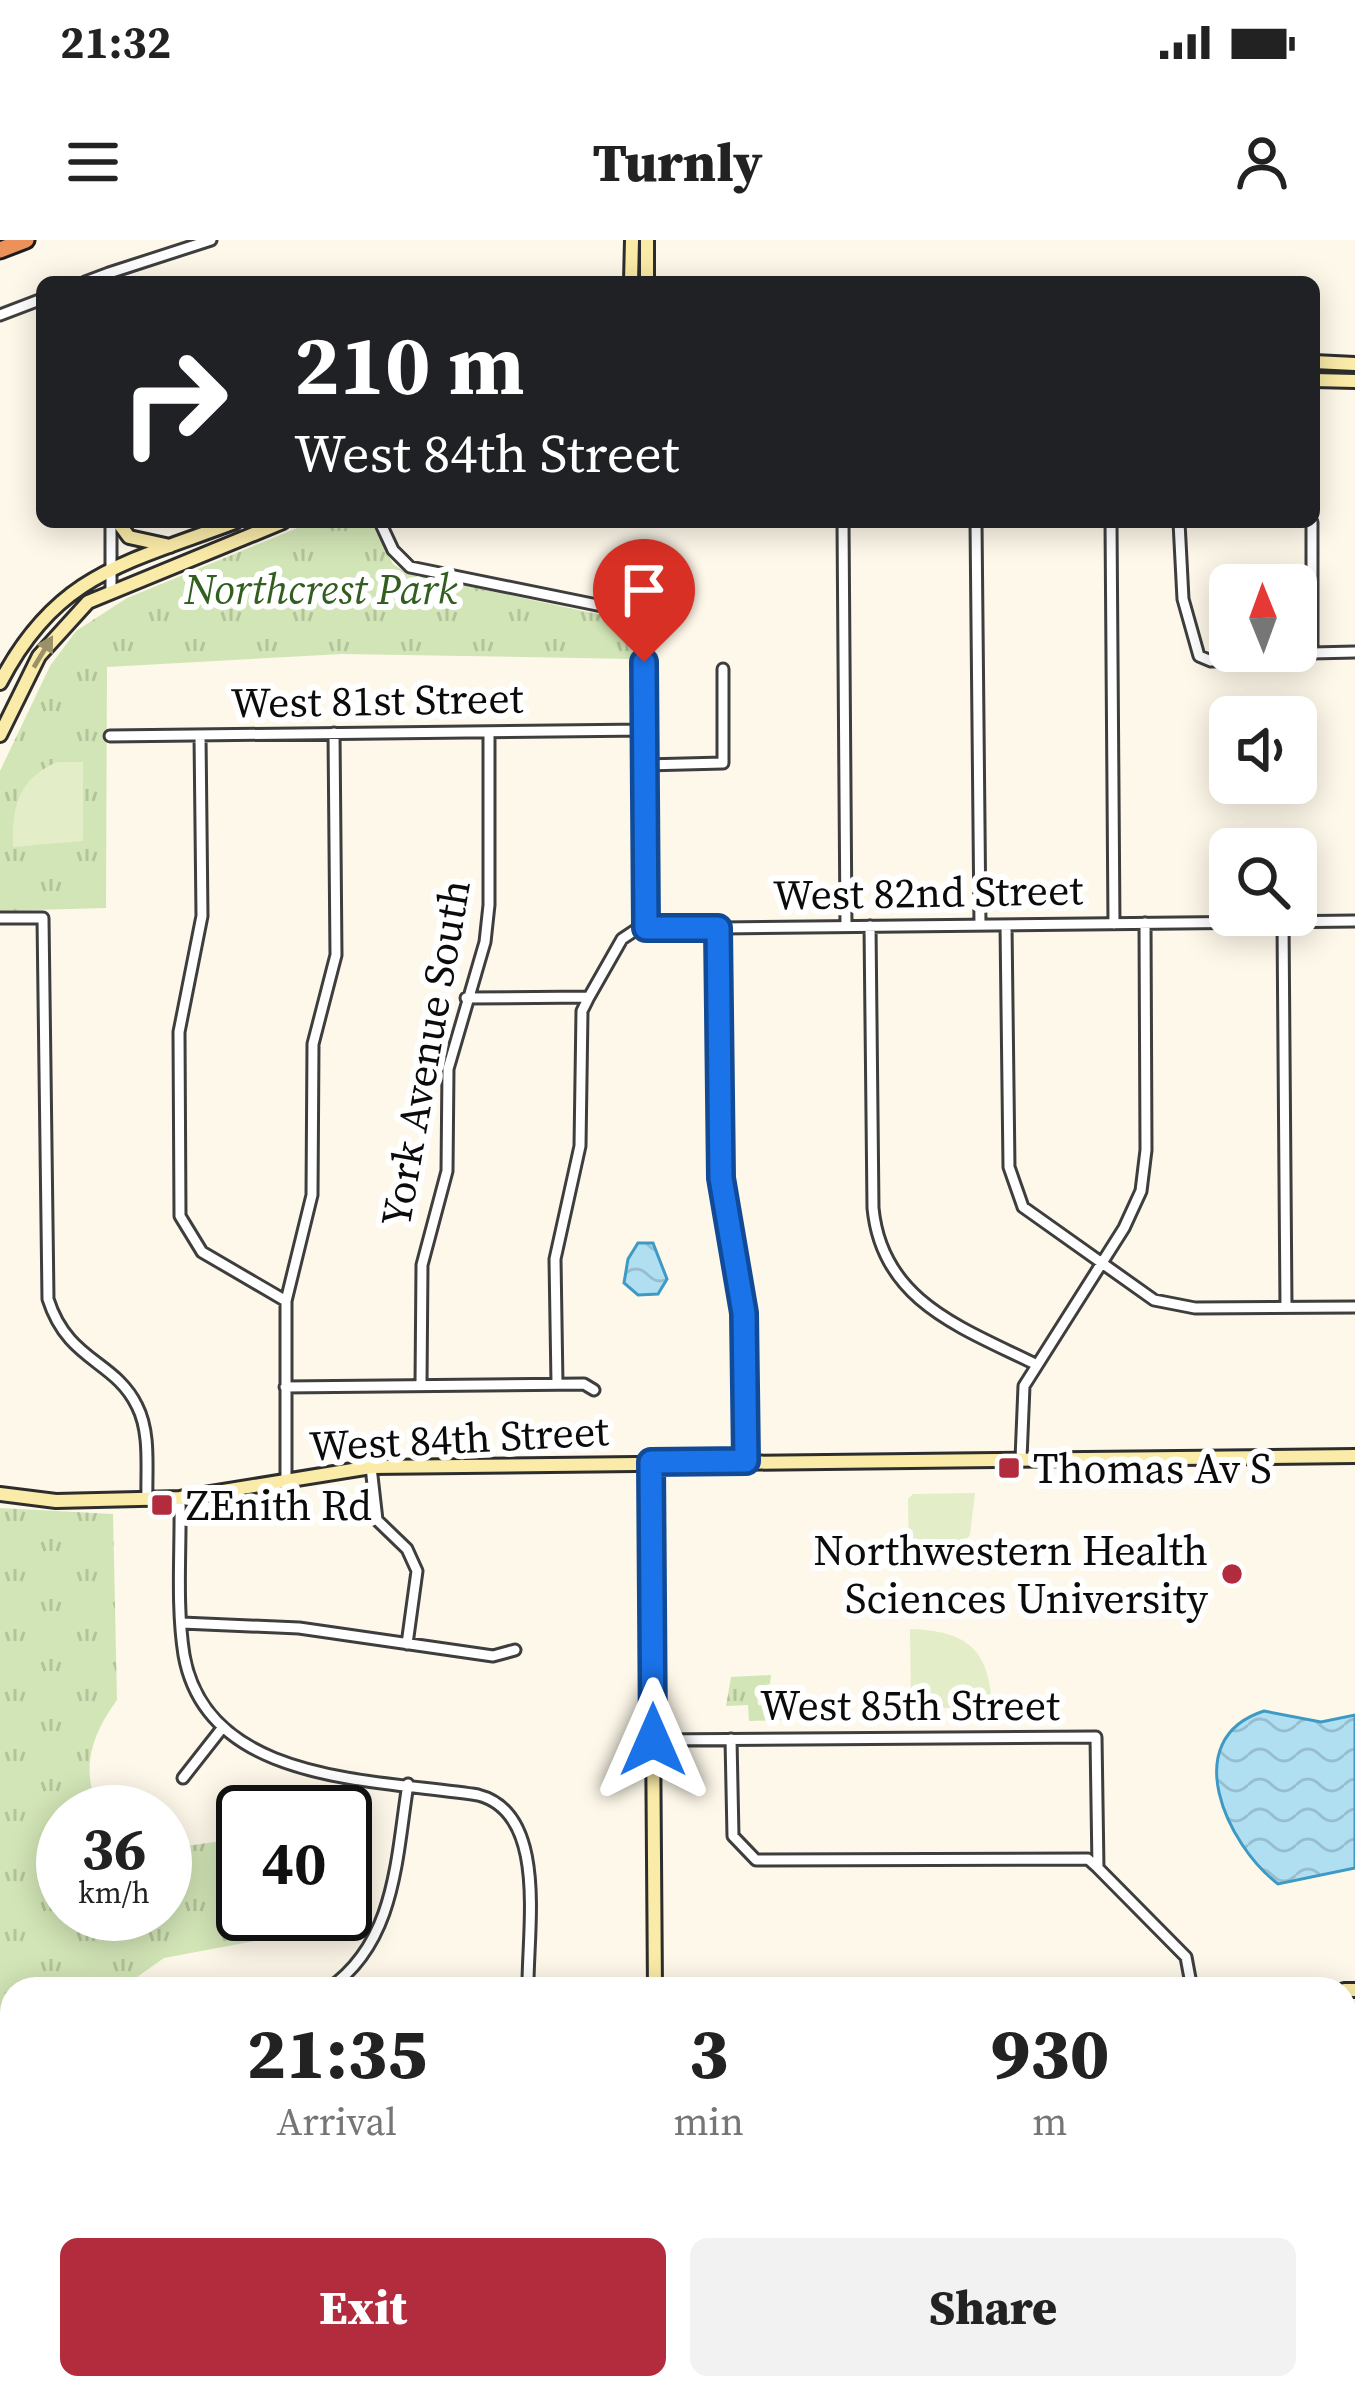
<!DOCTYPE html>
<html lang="en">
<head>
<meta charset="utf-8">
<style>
	:root { --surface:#fff; --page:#f2f2f2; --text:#222; --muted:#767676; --accent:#b22c3d }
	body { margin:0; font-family:"Source Serif 4",serif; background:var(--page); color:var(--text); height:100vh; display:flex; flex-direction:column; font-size:45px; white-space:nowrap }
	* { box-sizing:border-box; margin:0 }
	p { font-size:39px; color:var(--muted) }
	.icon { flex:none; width:66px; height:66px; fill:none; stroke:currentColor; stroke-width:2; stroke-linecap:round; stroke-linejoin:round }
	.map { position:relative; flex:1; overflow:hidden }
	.side { position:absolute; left:0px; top:1737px; width:1356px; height:423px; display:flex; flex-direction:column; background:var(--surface); border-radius:36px 36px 0 0; box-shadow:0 6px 30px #0003 }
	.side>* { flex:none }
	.hud { position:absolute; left:36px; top:36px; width:1284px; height:252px; border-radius:18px; box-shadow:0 6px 30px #0003; background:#202124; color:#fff; overflow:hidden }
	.needle { width:78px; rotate:359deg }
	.controls { position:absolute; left:1209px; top:324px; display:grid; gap:24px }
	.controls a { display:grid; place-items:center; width:108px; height:108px; border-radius:18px; background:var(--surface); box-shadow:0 6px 30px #0003; font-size:60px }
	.speed { position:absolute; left:36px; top:1545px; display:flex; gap:24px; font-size:60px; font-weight:700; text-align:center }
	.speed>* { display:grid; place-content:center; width:156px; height:156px; border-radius:50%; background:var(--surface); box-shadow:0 6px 30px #0003; line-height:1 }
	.speed small { font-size:30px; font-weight:400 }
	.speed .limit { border:6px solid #111; border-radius:18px; background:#fff; color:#111 }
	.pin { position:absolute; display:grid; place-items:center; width:102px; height:102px; color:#fff; margin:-123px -51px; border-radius:50% 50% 50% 0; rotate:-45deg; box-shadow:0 0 12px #0007 }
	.pin .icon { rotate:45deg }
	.me { position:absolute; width:132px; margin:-66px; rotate:0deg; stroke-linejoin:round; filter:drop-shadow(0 0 9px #0008) }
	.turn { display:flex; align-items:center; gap:42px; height:252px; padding:0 60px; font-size:54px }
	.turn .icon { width:156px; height:156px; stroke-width:2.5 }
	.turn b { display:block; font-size:84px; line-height:102px }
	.eta { display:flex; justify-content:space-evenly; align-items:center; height:204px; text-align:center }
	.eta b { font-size:72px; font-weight:800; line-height:84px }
	.action { display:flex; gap:24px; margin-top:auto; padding:24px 60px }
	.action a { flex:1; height:138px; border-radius:18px; background:var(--accent); color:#fff; font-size:48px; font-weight:800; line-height:138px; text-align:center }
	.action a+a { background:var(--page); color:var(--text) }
	.status { display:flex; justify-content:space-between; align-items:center; height:84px; padding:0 60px; background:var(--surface); direction:ltr }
	.status svg { height:33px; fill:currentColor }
	header { display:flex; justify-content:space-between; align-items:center; height:156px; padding:0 60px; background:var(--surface); font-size:54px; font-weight:800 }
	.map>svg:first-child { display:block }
	.park { fill:url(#park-tufts) }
	.pitch { fill:#e3edc7 }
	.water { fill:url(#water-waves); stroke:#3d9ac5; stroke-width:3 }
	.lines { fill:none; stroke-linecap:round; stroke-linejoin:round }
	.street-casing { stroke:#3e3e3e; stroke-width:15 }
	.secondary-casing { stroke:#2d2d2d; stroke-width:18 }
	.highway-casing { stroke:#1c1c1c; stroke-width:21 }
	.street { stroke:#fff; stroke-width:9 }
	.secondary { stroke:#faeba8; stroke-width:12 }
	.highway { stroke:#ec915a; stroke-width:15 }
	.oneway { fill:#9a9169 }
	.route-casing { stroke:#114b97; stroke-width:30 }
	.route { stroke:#1a73e8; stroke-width:21 }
	.poi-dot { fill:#b22c3d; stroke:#fff; stroke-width:4.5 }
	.labels { text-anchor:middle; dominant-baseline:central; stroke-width:12; stroke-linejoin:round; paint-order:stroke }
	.park-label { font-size:42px; font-style:italic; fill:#325e20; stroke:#fff }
	.street-label { font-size:42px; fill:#0b0b0b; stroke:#fff }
	.poi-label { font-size:42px; fill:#0b0b0b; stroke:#fff; text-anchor:start }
</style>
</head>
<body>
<div class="status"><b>21:32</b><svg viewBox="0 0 49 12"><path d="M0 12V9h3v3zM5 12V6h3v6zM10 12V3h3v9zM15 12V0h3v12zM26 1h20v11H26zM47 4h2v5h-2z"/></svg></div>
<header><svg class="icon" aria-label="menu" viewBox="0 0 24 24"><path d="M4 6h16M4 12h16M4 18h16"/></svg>Turnly<svg class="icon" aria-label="person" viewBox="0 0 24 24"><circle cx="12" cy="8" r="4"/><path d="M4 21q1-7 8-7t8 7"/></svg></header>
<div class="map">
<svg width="1355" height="2159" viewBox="0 0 1355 2159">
	<defs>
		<pattern id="park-tufts" width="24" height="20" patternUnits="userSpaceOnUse" patternTransform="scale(3)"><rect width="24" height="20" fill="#d2e5b6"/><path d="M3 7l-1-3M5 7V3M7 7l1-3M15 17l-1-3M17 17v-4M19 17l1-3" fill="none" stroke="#b3c39b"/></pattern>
		<pattern id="water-waves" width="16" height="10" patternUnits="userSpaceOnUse" patternTransform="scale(3)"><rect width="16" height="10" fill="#b1dff2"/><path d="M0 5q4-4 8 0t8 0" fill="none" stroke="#97bece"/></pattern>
	</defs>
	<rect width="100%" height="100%" fill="#fef8ea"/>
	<path class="park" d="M312,282H371L393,324L407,333L606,376L627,396L635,419L342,414L107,427L106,668L0,671V531L50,426L76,391L127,358Z
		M0,1268L113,1274L117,1460C91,1495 79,1532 101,1572H63V1674H165V1609L243,1598V1674H306L282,1696L164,1718L120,1749H12V2050L0,2057Z
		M771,1435L770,1444L756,1447L758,1465L787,1467L788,1480L749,1481L748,1465L726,1466L731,1437Z"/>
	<path class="pitch" d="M57,522H83V601L13,607C12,566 18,539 57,522Z
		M975,1253L970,1295L955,1311L909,1314L908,1259L913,1254Z
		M910,1389C967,1391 990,1409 992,1468H918L911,1462Z"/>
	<path class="water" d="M653,1003L667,1039L658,1054L638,1055L624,1043L628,1019L638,1003Z
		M1264,1471L1321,1482L1355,1475V1628L1278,1644C1227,1605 1177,1499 1264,1471Z"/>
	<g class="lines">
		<g class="street-casing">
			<path id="street" d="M85,42L109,33
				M109,42V33L211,0
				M0,75L42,59
				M111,282V349
				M380,282L393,310L410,327L607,367L638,395L644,423L646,688
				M843,282L846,686
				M976,282L980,685
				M1111,282L1114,684
				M1179,282L1183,359L1199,416L1211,421L1302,419L1312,413L1355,412
				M1312,282V413
				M200,495L202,676L179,792L180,976L202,1012L286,1061
				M110,496L645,490
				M645,525L723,523V429
				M0,678H43L48,1059C68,1122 115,1120 137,1166C151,1193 146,1230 147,1260
				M1283,682L1286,1067
				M1006,685L1009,927L1023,967L1154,1060L1195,1068L1355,1067
				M870,686L873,968C882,1062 963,1088 1037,1125
				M718,688L721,938L744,1073L746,1221
				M466,758L589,757L622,699L637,689L1355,681
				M557,1144L555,1019L580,906L582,771L589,757
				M421,1145L422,1025L447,931L448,829L485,702L489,665V492
				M285,1147L584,1144L594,1150
				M1021,1219L1024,1146L1124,988L1141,951L1146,910L1145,683
				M371,1227L377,1280L407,1309L417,1331L407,1404
				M286,1240V1061L312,955L313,804L336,715L334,493
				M180,1258C181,1309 176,1365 184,1415C207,1545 377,1539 478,1555C549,1573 527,1691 528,1749
				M182,1383L299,1388L493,1416L515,1410
				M731,1499L733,1596L756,1620L1088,1619L1098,1628
				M653,1500L1096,1497L1098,1628L1186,1717L1192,1749
				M183,1538L223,1487
				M328,1749C396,1702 396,1619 408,1544
				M0,2074L12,2067
				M67,2148V2159
				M1151,2148L1171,2159
				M664,2159L919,2155L963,2148"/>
		</g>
		<g class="secondary-casing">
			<path id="secondary" d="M647,0V42
				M631,42L632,0
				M1314,122L1355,124
				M1314,140L1355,141
				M118,282L129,297L170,306
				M0,443C57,333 127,323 235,282
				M0,495L39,416L88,362L283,282
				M651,1222L655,1749
				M0,1254L56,1261L180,1258L371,1227L1355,1216
				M1344,1750H1355
				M663,2148L664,2159"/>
		</g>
		<g class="highway-casing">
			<path id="highway" d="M0,10L26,0"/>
		</g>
		<use href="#street" class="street"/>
		<use href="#secondary" class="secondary"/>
		<use href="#highway" class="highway"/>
	</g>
	<defs><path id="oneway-solid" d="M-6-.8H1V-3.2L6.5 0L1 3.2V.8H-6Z" transform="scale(3)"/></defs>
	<use class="oneway" href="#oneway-solid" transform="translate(43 412) rotate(-59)"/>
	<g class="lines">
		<g class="route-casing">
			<path id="route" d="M644,422L646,688H718L721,938L744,1073L746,1221L651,1222L653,1500"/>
		</g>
		<use href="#route" class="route"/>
	</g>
	<g class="poi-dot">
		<rect x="997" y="1216" width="24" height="24" rx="6"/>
		<rect x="150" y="1253" width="24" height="24" rx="6"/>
		<circle cx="1232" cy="1334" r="12"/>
	</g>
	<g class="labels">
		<g class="park-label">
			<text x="321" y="349">Northcrest Park</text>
		</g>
		<g class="street-label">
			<text transform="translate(377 460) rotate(-1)">West 81st Street</text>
			<text transform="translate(928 652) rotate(-1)">West 82nd Street</text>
			<text transform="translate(425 813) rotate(-80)">York Avenue South</text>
			<text transform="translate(459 1198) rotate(-3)">West 84th Street</text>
			<text x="910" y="1465">West 85th Street</text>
		</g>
		<g class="poi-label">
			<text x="1033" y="1228">Thomas Av S</text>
			<text x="186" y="1265">ZEnith Rd</text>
			<text x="1208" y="1310" text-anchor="end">Northwestern Health<tspan x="1208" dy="48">Sciences University</tspan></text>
		</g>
	</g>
</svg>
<div class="controls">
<a><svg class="needle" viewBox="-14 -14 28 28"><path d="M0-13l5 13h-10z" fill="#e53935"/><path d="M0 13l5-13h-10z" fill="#767676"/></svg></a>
<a><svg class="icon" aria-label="sound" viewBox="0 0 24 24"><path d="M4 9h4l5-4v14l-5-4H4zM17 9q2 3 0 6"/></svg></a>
<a><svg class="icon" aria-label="search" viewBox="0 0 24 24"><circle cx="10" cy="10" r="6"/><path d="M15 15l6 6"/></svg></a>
</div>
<div class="speed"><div>36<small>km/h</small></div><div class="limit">40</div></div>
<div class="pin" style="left:644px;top:422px;background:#d93025"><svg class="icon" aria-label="arrive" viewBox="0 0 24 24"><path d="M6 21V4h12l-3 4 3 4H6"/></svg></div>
<svg class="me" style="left:653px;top:1500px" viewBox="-20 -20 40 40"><path d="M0-17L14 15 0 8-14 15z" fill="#1a73e8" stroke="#fff" stroke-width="4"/></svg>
<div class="hud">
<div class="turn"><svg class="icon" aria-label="right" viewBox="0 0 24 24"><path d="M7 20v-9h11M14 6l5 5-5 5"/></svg><div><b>210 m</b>West 84th Street</div></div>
</div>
<section class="side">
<div class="eta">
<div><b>21:35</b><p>Arrival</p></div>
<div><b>3</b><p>min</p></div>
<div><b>930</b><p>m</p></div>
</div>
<div class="action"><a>Exit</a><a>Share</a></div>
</section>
</div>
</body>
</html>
